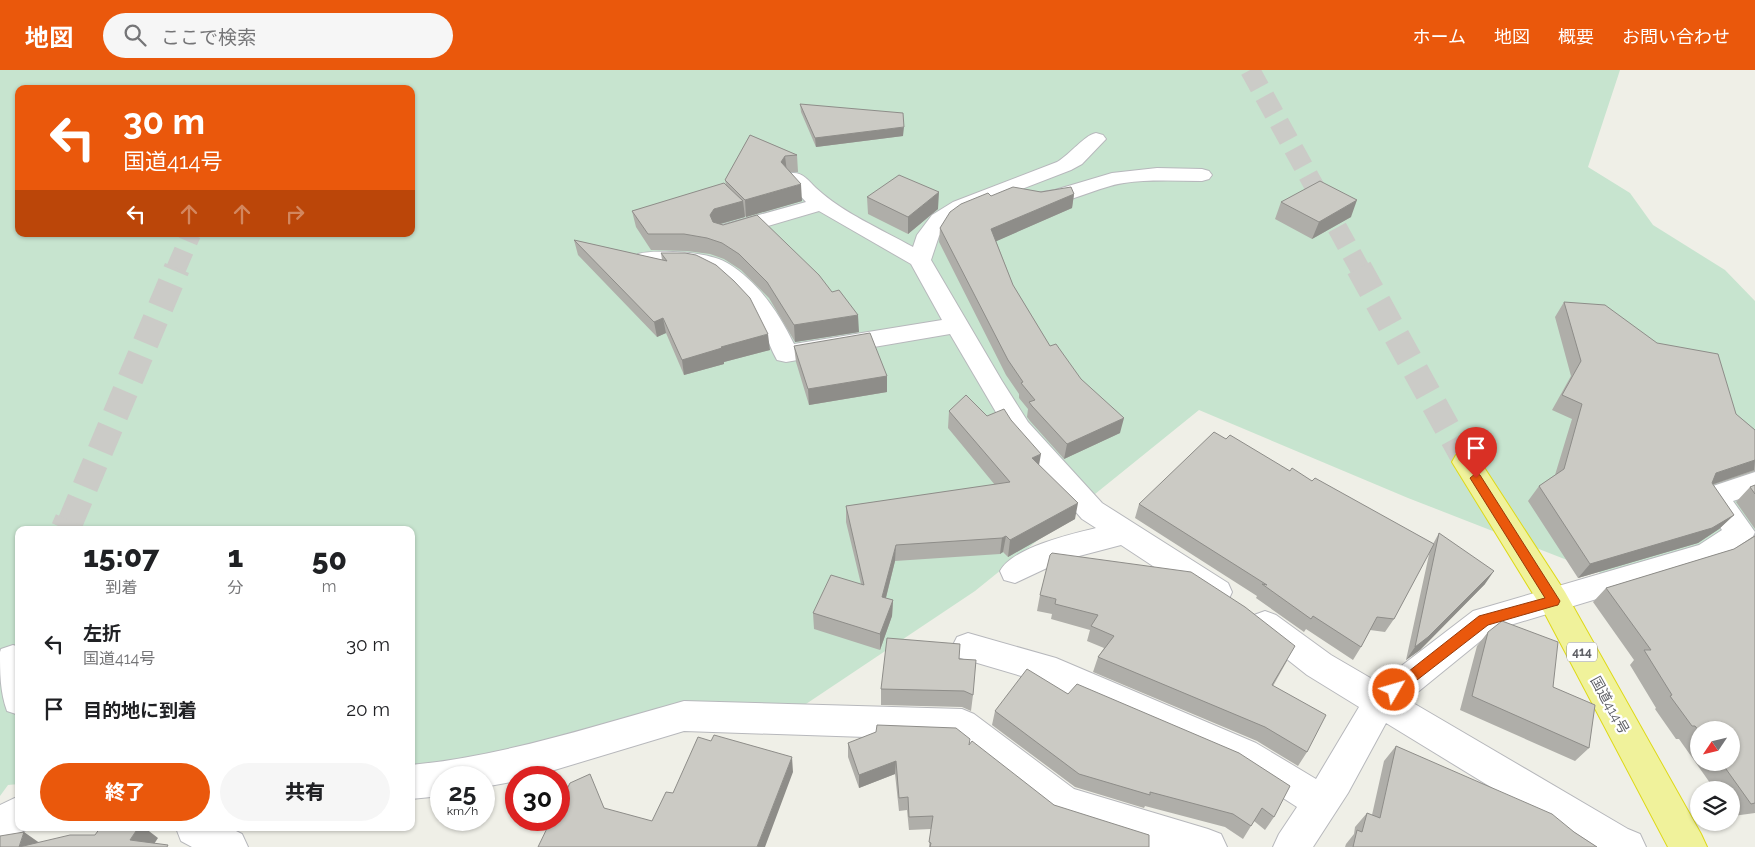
<!DOCTYPE html>
<html lang="ja">
<head>
<meta charset="utf-8">
<style>
	:root { --surface:#fff; --page:#f6f6f6; --text:#202124; --muted:#757577; --accent:#ea580c }
	body { margin:0; font-family:Raleway,"Noto Sans JP",sans-serif; background:var(--page); color:var(--text); height:100vh; display:flex; flex-direction:column; font-size:19px; white-space:nowrap }
	* { box-sizing:border-box; margin:0 }
	p { font-size:16px; color:var(--muted) }
	.icon { flex:none; width:28px; height:28px; fill:none; stroke:currentColor; stroke-width:2; stroke-linecap:round; stroke-linejoin:round }
	.map { position:relative; flex:1; overflow:hidden }
	.details { position:absolute; left:15px; top:456px; width:400px; height:305px; display:flex; flex-direction:column; background:var(--surface); border-radius:10px; box-shadow:0 1px 4px #0004 }
	.details>* { flex:none }
	.hud { position:absolute; left:15px; top:15px; width:400px; height:152px; border-radius:10px; box-shadow:0 1px 4px #0004; background:#ea580c; color:#fff; overflow:hidden }
	.needle { width:32px; rotate:235deg }
	.controls { position:absolute; left:1690px; top:651px; display:grid; gap:10px }
	.controls a { display:grid; place-items:center; width:50px; height:50px; border-radius:50%; background:var(--surface); box-shadow:0 1px 4px #0004; font-size:25px }
	.speed { position:absolute; left:430px; top:696px; display:flex; gap:10px; font-size:25px; font-weight:700; text-align:center }
	.speed>* { display:grid; place-content:center; width:65px; height:65px; border-radius:50%; background:var(--surface); box-shadow:0 1px 4px #0004; line-height:1 }
	.speed small { font-size:12px; font-weight:400 }
	.speed .limit { border:8px solid #d22; background:#fff; color:#111 }
	.pin { position:absolute; display:grid; place-items:center; width:42px; height:42px; color:#fff; margin:-51px -21px; border-radius:50% 50% 50% 0; rotate:-45deg; box-shadow:0 0 5px #0007 }
	.pin .icon { rotate:45deg }
	.me { position:absolute; width:55px; margin:-28px; rotate:52deg; stroke-linejoin:round; filter:drop-shadow(0 0 4px #0008) }
	.turn { display:flex; align-items:center; gap:18px; height:105px; padding:0 25px; font-size:22px }
	.turn .icon { width:65px; height:65px; stroke-width:2.5 }
	.turn b { display:block; font-size:35px; line-height:42px }
	.lanes { display:flex; align-items:center; height:48px; padding:0 25px; background:#0003; justify-content:center; gap:25px; direction:ltr }
	.lanes .off { opacity:.35 }
	.eta { display:flex; justify-content:space-evenly; align-items:center; height:85px; text-align:center }
	.eta b { font-size:30px; font-weight:800; line-height:35px }
	.action { display:flex; gap:10px; margin-top:auto; padding:10px 25px }
	.action a { flex:1; height:58px; border-radius:30px; background:var(--accent); color:#fff; font-size:20px; font-weight:800; line-height:58px; text-align:center }
	.action a+a { background:var(--page); color:var(--text) }
	ul { padding:0; list-style:none }
	li { display:flex; align-items:center; gap:15px; height:65px; padding:0 25px }
	li div { flex:1 }
	li b { display:block; font-size:19px }
	li em { font-style:normal }
	header { display:flex; align-items:center; gap:30px; box-sizing:border-box; height:70px; padding:0 25px; background:var(--accent); color:#fff }
	header strong { font-size:24px }
	nav { display:flex; gap:28px; margin-inline-start:auto; font-size:18px }
	.search { width:350px; height:45px; background:var(--page); display:flex; align-items:center; gap:12px; box-sizing:border-box; padding:0 18px; border-radius:28px; color:var(--muted); font-size:19px }
	.map>svg:first-child { display:block }
	.green { fill:#c7e4cf; fill-rule:evenodd }
	.lines { fill:none; stroke-linecap:round; stroke-linejoin:round }
	.minor-tunnel-far2 { stroke:#cbcbc7; stroke-width:20; stroke-dasharray:20 10; stroke-linecap:butt }
	.minor-tunnel-far1 { stroke:#cbcbc7; stroke-width:26; stroke-dasharray:26 13; stroke-linecap:butt }
	.minor-tunnel { stroke:#cbcbc7; stroke-width:33; stroke-dasharray:33 16; stroke-linecap:butt }
	.highway-tunnel-far1 { stroke:#cbcbc7; stroke-width:20; stroke-dasharray:20 10; stroke-linecap:butt }
	.highway-tunnel { stroke:#cbcbc7; stroke-width:26; stroke-dasharray:26 13; stroke-linecap:butt }
	.minor-casing { stroke:#b7b8bc; stroke-width:2 }
	.highway-casing { stroke:#ded918; stroke-width:2 }
	.minor { fill:#fff; fill-rule:evenodd }
	.highway { fill:#f0f29b; fill-rule:evenodd }
	.wall { fill:#afaea9; fill-rule:evenodd }
	.shaded-wall { fill:#8e8d89 }
	.building { fill:#cbcac4; stroke:#8e8d89 }
	.route { fill:#ea580c; stroke:#983908 }
	.labels { text-anchor:middle; dominant-baseline:central; stroke-width:4.5; stroke-linejoin:round; paint-order:stroke }
	.shield { fill:#fff; stroke:#8f9094; stroke-width:1 }
	.shield-label { font-size:12px; font-weight:bold; fill:#5f6066 }
	.street-label { font-size:14px; fill:#5f6066; stroke:#fff }
</style>
</head>
<body>
<header>
<strong>地図</strong>
<div class="search"><svg class="icon" aria-label="search" viewBox="0 0 24 24"><circle cx="10" cy="10" r="6"/><path d="M15 15l6 6"/></svg>ここで検索</div>
<nav><a>ホーム</a><a>地図</a><a>概要</a><a>お問い合わせ</a></nav>
</header>
<div class="map">
<svg width="1755" height="777" viewBox="0 0 1755 777">
	<rect width="100%" height="100%" fill="#efefe7"/>
	<path class="green" d="M0,0H1620L1588,97L1630,123L1653,155L1725,200L1755,231V563L1408,428L1199,340L975,521L791,644L411,704V460H19V714L8,715L0,726ZM19,19H411V164H19Z"/>
	<g class="lines">
		<path class="minor-tunnel-far2" d="M176,199L191,164"/>
		<path class="minor-tunnel-far1" d="M70,453L177,198"/>
		<path class="minor-tunnel" d="M67,460L71,451"/>
		<path class="highway-tunnel-far1" d="M1250,0L1360,199"/>
		<path class="highway-tunnel" d="M1359,198L1466,392"/>
		<g class="minor-casing">
			<path id="minor" d="M1096,63L1103,65L1106,69L1082,94L1071,100L967,140L948,155L939,166L931,190L1002,311L1028,352L1102,433L1228,513L1232,522L1228,531L1217,535L1206,531L1121,475L1064,490L1015,513L1004,510L1000,501C1012,478 1071,464 1096,458L1082,449L1010,366L950,264L786,292L777,290C770,278 766,264 759,252C744,227 717,200 688,196C671,194 655,198 638,194L635,189L638,184C649,181 661,182 673,182C689,182 715,185 729,194C759,213 779,243 794,274L942,250L911,194L819,141L727,168L719,166L716,161L719,156L806,132L784,108L787,104C801,100 807,109 816,118C843,143 881,159 913,177L917,165L932,145L953,132L1057,92C1071,84 1083,66 1096,63Z
				M1157,98L1202,99L1209,101L1212,105L1209,109L1202,111C1176,111 1150,109 1124,113C1094,117 1061,140 1030,132L1027,128L1030,124L1055,120L1112,103Z
				M1755,402V424L1733,431L1755,462L1751,471L1719,492L1494,560L1408,630L1628,759L1640,764L1646,777H1589L1386,653L1348,723L1313,777H1273L1279,764L1297,737L1232,695L1038,611L957,587L952,577L957,567L968,563L1056,588L1256,673L1316,709L1359,637L1307,605L1254,563L1249,554L1254,545L1265,541L1276,545L1331,585L1379,613L1473,541L1699,475L1722,460L1700,427L1704,419Z
				M13,575L19,577V645L7,641C0,622 0,602 0,582L1,579Z
				M684,631L962,639L974,644L1074,719L1208,759L1221,764L1227,777H1148L1064,751L1051,746L955,670L684,661L528,708H516V711L484,717V708H441V726L411,729V695C504,686 594,656 684,631Z
				M19,726V758H30L0,772V735Z
				M176,758H230L242,764L248,777H192L181,771Z"/>
		</g>
		<g class="highway-casing">
			<path id="highway" d="M1466,382L1476,385L1565,522L1701,764L1707,777H1668L1543,540L1452,392L1456,385Z"/>
		</g>
		<use href="#minor" class="minor"/>
		<use href="#highway" class="highway"/>
	</g>
	<path class="wall" d="M800,34L903,66L816,77L801,42Z
		M750,65L797,85L798,102H790L802,131L746,147L744,145L745,147L721,154L859,262L795,272L769,228L741,200L724,189L710,184L687,181L651,180L636,157L632,141L726,115L725,110Z
		M1041,122L1074,124L1072,138L996,171L1013,215L1050,276L1120,363L1064,389L1030,351L1027,347L1028,339L1019,328V324L1006,305L939,172L940,158Z
		M867,127L938,139L908,164L868,144Z
		M1281,132L1351,147L1312,169L1275,149Z
		M574,170L662,190L661,183L770,280L724,292V294L684,305L666,263L657,267L578,185Z
		M1564,232L1736,344L1755,360V401L1713,415L1734,445L1719,459L1698,473L1578,508L1528,431L1539,416L1555,405L1572,349L1552,340L1571,306L1555,247Z
		M794,276L887,306V322L809,335L796,292Z
		M949,341L1039,395L1075,449L1008,487L1003,482L1000,484L895,491L886,528L893,530L892,546L880,580L814,559L813,543L861,514L846,452V436L995,415L948,358Z
		M1226,369L1290,401L1312,411L1433,474L1439,463L1485,514L1420,580L1406,590L1430,480L1394,549L1385,562L1370,560L1361,577L1353,590L1306,559L1304,562L1256,528L1257,526L1135,448L1139,434Z
		M1755,415V459L1736,432L1750,417Z
		M1755,465V743L1733,746L1731,744V720H1715L1679,669H1676L1655,639L1656,638L1630,595L1634,590L1593,532L1606,518L1734,479ZM1699,660L1731,692H1699Z
		M1040,525L1287,591L1273,616L1307,682L1298,696L1257,671L1093,602L1098,587L1104,578L1087,571L1090,560L1051,549L1052,544L1037,541Z
		M1488,562L1553,617L1589,678L1575,691L1460,640L1477,576Z
		M959,589L973,625L971,641L962,637L881,635V619Z
		M1068,624L1239,683L1274,747L1265,760L1254,751L1243,769L1225,757L1145,736L1144,738L1075,717L992,655L995,641Z
		M848,673L969,675L1054,735L1149,777H929L931,759L909,760L907,740L899,741L895,704L859,718L848,687Z
		M1396,676L1574,762L1597,777H1345L1346,774L1354,764L1355,757L1367,743L1372,745L1384,691Z"/>
	<path class="shaded-wall" d="M904,57L903,66L816,77L815,68Z
		M785,86L787,102L781,92Z
		M801,114L802,131L746,147L745,130Z
		M939,122L938,139L908,164V147Z
		M1074,124L1072,138L990,174L991,159Z
		M1357,130L1351,147L1312,169L1319,152Z
		M743,131L745,147L716,155L712,161L710,145L714,139Z
		M858,245L859,262L795,272L794,255Z
		M663,248L666,263L657,267L654,252Z
		M768,264L770,280L724,292V294L684,305L682,290L721,277Z
		M887,306V322L809,335L808,319Z
		M1124,348L1120,363L1064,389L1067,374Z
		M1041,384L1038,401L1032,388Z
		M1755,390L1754,400L1702,418L1716,403Z
		M1078,433L1075,449L1008,487L1010,470Z
		M1734,445L1719,459L1698,473L1578,508L1590,494Z
		M1006,466L1003,482L1000,484L1002,468Z
		M896,475L895,491L882,543V527Z
		M1494,501L1485,514L1420,580L1406,590L1415,577Z
		M893,530L892,546L880,580V564Z
		M792,687L793,702L765,777H757Z
		M896,691L895,704L859,718V705Z
		M138,758H145L158,768L152,777L130,770Z
		M24,762L44,776L19,777Z"/>
	<path class="building" d="M800,34L903,43L904,57L815,68Z
		M750,65L797,85L785,86L781,92L801,114L745,130L725,110Z
		M899,105L939,122L908,147L867,127Z
		M1320,111L1357,130L1319,152L1281,132Z
		M724,113L743,131L714,139L710,145L713,152L723,155L757,145L819,205L832,222L839,220L858,245L794,255L767,212L739,184L722,173L707,168L684,164H648L632,141Z
		M1013,117L1041,122L1071,117L1074,124L991,159L1013,215L1050,276L1056,274L1081,309L1124,348L1067,374L1032,336L1029,332L1035,330L1021,313L1023,312L1008,290L940,158L950,142L961,134L988,123L991,126Z
		M574,170L667,191L661,183H685L696,185L716,195L734,211L750,228L768,264L721,277L722,278L682,290L663,248L654,252Z
		M1564,232L1605,235L1657,273L1718,284L1736,344L1755,360V390L1716,403L1712,413L1734,445L1712,458L1590,494L1539,416L1564,399L1582,334L1562,325L1581,291Z
		M870,263L887,306L808,319L794,276Z
		M966,325L987,346L1004,339L1011,350L1041,384L1032,388L1078,433L1010,470L1006,466L1002,468L896,475L882,527L893,530L880,564L813,543L831,505L864,515L846,436L1010,412L949,341Z
		M1214,362L1226,369L1230,365L1290,401L1292,398L1312,411L1315,408L1434,474L1394,549L1377,547L1361,577L1313,546L1311,549L1262,514L1267,515L1139,434Z
		M1755,415V424L1750,417Z
		M1439,463L1494,501L1428,567L1415,577Z
		M1755,466V733L1751,734L1721,692H1731V660H1699V661L1695,656H1692L1670,626L1672,625L1644,580H1651L1606,518L1734,479Z
		M1052,483L1191,502L1245,537L1295,576L1272,615L1326,645L1307,682L1265,657L1098,587L1114,566L1091,556L1098,545L1055,534L1056,529L1040,525L1050,485Z
		M1502,551L1558,572L1553,617L1595,635L1589,678L1472,626L1488,562Z
		M887,568L960,574L959,589L976,590L973,625L964,621L881,619Z
		M1027,599L1068,624L1077,614L1239,683L1290,716L1274,747L1262,738L1251,756L1233,744L1150,722V725L1079,704L995,641Z
		M877,655L956,658L970,669L969,675L972,671L1054,735L1149,765V777H930L931,773L929,772L933,746L909,747L908,727L899,728L896,691L859,705L848,673L876,662Z
		M714,665L792,687L757,777H538L551,750H559V735L570,713L590,704L604,738L652,751L666,722L673,723L698,667L711,671Z
		M1396,676L1552,744L1574,762L1597,777H1353L1357,760L1362,762L1367,743L1380,748Z
		M100,758H138L130,770L168,775L167,777H0V766L24,762L19,777L70,765H95Z"/>
	<path class="route" d="M1476,403L1480,405L1560,531L1558,535L1554,536L1488,555L1399,624L1394,626L1390,624L1388,620L1390,616L1479,546L1545,528L1470,408Z"/>
	<g class="labels">
		<rect class="shield" x="1567" y="572.5" width="30" height="19" rx="4"/>
		<g class="shield-label">
			<text x="1582" y="582">414</text>
		</g>
		<g class="street-label">
			<text transform="translate(1610 635) rotate(61)">国道414号</text>
		</g>
	</g>
</svg>
<div class="controls">
<a><svg class="needle" viewBox="-14 -14 28 28"><path d="M0-13l5 13h-10z" fill="#e53935"/><path d="M0 13l5-13h-10z" fill="#757577"/></svg></a>
<a><svg class="icon" aria-label="layers" viewBox="0 0 24 24"><path d="M12 4l9 5-9 5-9-5zM3 14l9 5 9-5"/></svg></a>
</div>
<div class="speed"><div>25<small>km/h</small></div><div class="limit">30</div></div>
<div class="pin" style="left:1476px;top:408px;background:#d93025"><svg class="icon" aria-label="arrive" viewBox="0 0 24 24"><path d="M6 21V4h12l-3 4 3 4H6"/></svg></div>
<svg class="me" style="left:1394px;top:620px" viewBox="-20 -20 40 40"><circle r="17" fill="#ea580c" stroke="#fff" stroke-width="3"/><path d="M0-11L8 9 0 5-8 9z" fill="#fff"/></svg>
<div class="hud">
<div class="turn"><svg class="icon" aria-label="left" viewBox="0 0 24 24"><path d="M17 20v-9H6M10 6l-5 5 5 5"/></svg><div><b>30 m</b>国道414号</div></div>
<div class="lanes"><svg class="icon" aria-label="left" viewBox="0 0 24 24"><path d="M17 20v-9H6M10 6l-5 5 5 5"/></svg><svg class="icon off" aria-label="ahead" viewBox="0 0 24 24"><path d="M12 20V5M6 11l6-6 6 6"/></svg><svg class="icon off" aria-label="ahead" viewBox="0 0 24 24"><path d="M12 20V5M6 11l6-6 6 6"/></svg><svg class="icon off" aria-label="right" viewBox="0 0 24 24"><path d="M7 20v-9h11M14 6l5 5-5 5"/></svg></div>
</div>
<section class="details">
<div class="eta">
<div><b>15:07</b><p>到着</p></div>
<div><b>1</b><p>分</p></div>
<div><b>50</b><p>m</p></div>
</div>
<ul>
<li><svg class="icon" aria-label="left" viewBox="0 0 24 24"><path d="M17 20v-9H6M10 6l-5 5 5 5"/></svg><div><b>左折</b><p>国道414号</p></div><em>30 m</em></li>
<li><svg class="icon" aria-label="arrive" viewBox="0 0 24 24"><path d="M6 21V4h12l-3 4 3 4H6"/></svg><div><b>目的地に到着</b></div><em>20 m</em></li>
</ul>
<div class="action"><a>終了</a><a>共有</a></div>
</section>
</div>
</body>
</html>
